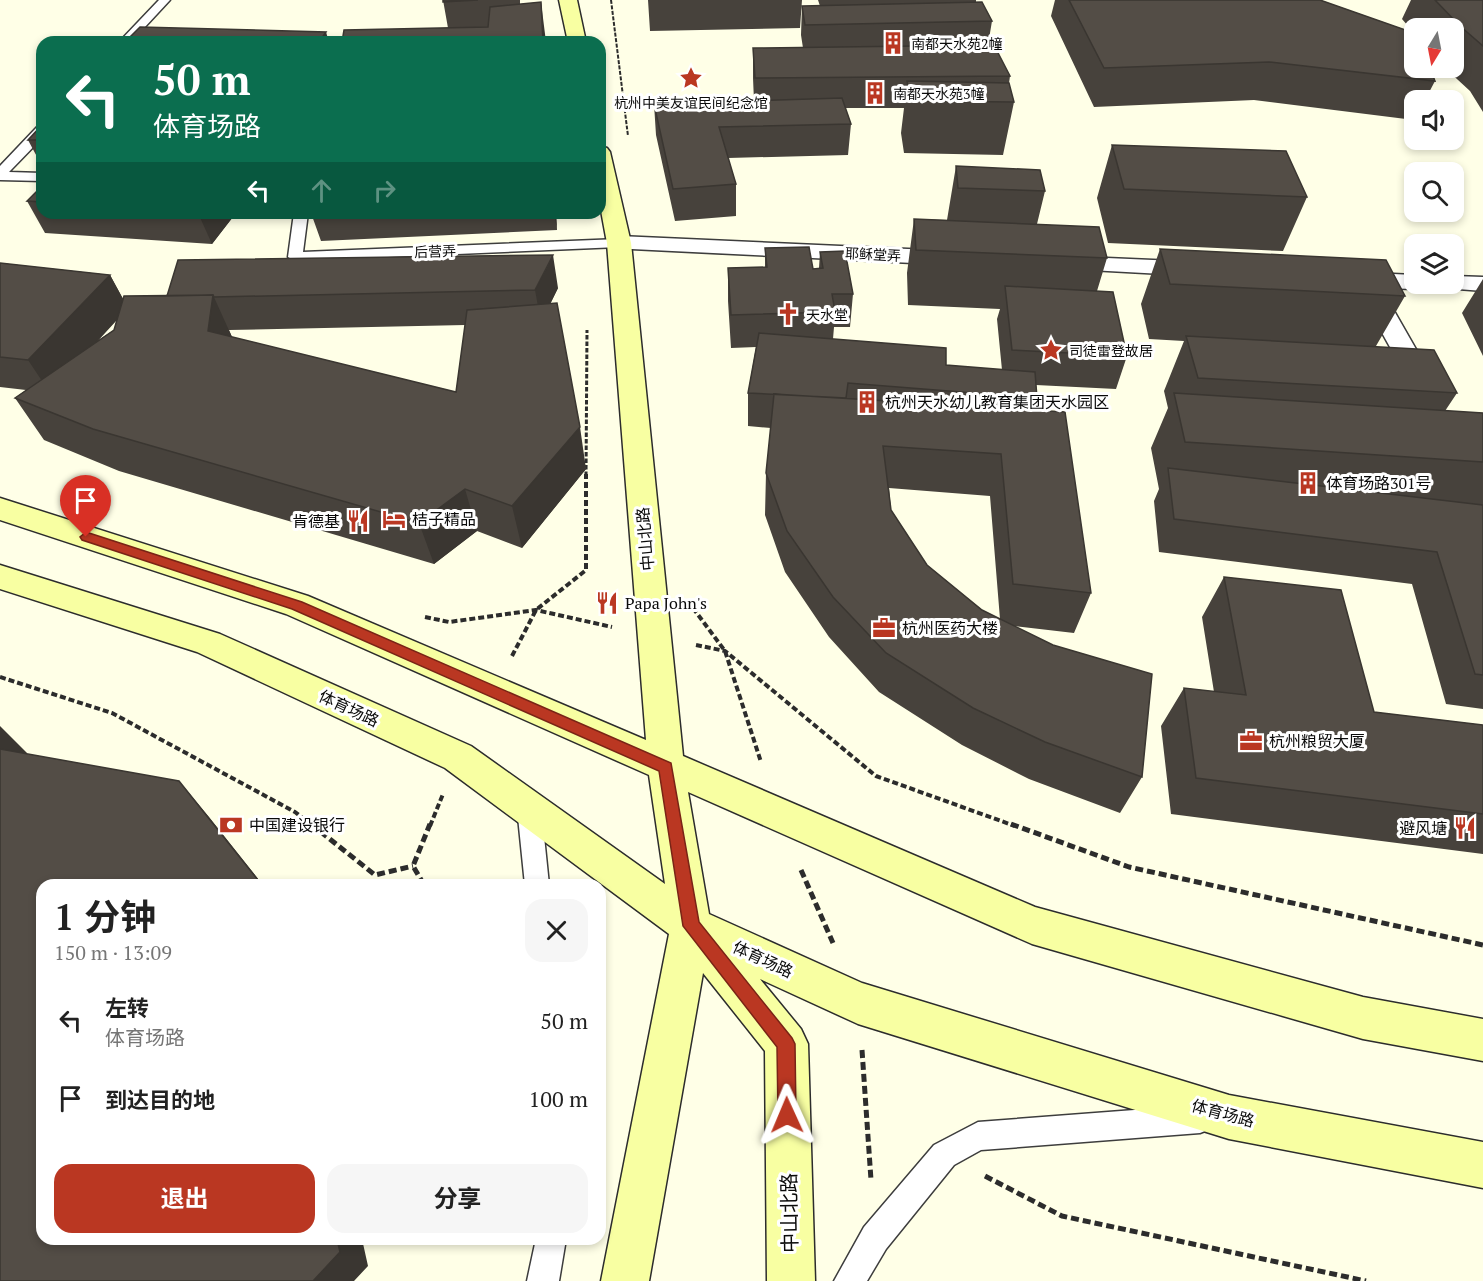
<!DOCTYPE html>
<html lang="zh">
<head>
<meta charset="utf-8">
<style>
	:root { --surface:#fff; --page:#f6f6f6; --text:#222; --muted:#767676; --accent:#ba3722 }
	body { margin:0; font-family:"PT Serif","Noto Sans SC",serif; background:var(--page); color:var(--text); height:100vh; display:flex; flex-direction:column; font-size:22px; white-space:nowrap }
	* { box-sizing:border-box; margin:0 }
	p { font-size:20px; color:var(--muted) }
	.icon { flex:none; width:33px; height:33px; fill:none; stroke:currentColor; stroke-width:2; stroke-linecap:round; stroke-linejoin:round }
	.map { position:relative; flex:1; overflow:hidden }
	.details { position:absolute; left:36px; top:879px; width:570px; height:366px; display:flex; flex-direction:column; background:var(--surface); border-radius:18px; box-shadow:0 3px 9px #0003 }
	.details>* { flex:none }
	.guide { position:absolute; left:36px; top:36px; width:570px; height:183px; border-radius:18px; box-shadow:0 3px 9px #0003; background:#0b6e4f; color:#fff; overflow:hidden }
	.needle { width:39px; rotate:190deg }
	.buttons { position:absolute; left:1404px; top:18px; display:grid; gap:12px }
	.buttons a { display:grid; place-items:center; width:60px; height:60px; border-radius:12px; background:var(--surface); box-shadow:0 3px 9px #0003; font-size:30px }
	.pin { position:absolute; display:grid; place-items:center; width:51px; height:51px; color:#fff; margin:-62px -26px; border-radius:50% 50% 50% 0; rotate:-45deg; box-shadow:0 0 6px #0007 }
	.pin .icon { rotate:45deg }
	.me { position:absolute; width:66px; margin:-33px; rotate:359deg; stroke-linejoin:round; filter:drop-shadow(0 0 4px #0008) }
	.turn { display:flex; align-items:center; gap:21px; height:126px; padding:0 18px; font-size:27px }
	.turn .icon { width:78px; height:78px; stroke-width:2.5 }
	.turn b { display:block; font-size:42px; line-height:51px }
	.lanes { display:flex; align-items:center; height:57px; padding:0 18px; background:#0003; justify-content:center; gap:30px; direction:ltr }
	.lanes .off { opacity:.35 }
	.round { display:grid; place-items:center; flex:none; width:63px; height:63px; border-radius:18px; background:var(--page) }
	.summary { display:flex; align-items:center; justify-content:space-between; height:102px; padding:0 18px }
	h1 { font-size:36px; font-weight:700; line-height:45px }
	.primary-button { display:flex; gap:12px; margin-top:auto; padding:12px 18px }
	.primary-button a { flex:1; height:69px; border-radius:18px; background:var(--accent); color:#fff; font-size:24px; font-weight:700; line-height:69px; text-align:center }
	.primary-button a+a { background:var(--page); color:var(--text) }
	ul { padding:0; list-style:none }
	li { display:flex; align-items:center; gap:18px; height:78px; padding:0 18px }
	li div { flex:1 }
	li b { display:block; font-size:22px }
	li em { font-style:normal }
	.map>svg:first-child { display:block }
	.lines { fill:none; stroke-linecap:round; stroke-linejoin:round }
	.lane-casing { stroke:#3d3d3d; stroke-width:3 }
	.street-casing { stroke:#3d3d3d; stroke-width:3 }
	.secondary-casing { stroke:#2c2c2c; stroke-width:3 }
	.path-far3 { stroke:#2c2c2c; stroke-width:2; stroke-dasharray:4 1.5; stroke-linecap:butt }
	.path-far2 { stroke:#2c2c2c; stroke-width:3; stroke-dasharray:4.5 2; stroke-linecap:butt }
	.path-far1 { stroke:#2c2c2c; stroke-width:4; stroke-dasharray:6 3; stroke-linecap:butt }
	.path { stroke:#2c2c2c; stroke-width:5; stroke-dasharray:8 4; stroke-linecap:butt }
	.lane { fill:#fff; fill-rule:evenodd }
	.street { fill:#fff; fill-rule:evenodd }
	.secondary { fill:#f8ffa2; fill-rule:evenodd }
	.wall { fill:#47423c; fill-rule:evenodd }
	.shaded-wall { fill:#3a3631 }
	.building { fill:#534d46; stroke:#3a3631; stroke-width:1.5 }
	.route { fill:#ba3722; stroke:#792416; stroke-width:1.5 }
	.labels { text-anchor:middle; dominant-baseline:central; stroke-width:6; stroke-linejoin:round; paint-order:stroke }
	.far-poi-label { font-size:14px; fill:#0a0a0a; stroke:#fff; text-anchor:start }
	.far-street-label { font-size:14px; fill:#0a0a0a; stroke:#fff }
	.poi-label { font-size:16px; fill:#0a0a0a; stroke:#fff; text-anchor:start }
	.street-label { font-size:16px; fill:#0a0a0a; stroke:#fff }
	.near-street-label { font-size:20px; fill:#0a0a0a; stroke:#fff }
</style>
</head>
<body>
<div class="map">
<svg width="1483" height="1281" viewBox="0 0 1483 1281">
	<rect width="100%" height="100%" fill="#ffffe7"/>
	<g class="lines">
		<g class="lane-casing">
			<path id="lane" d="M159,0H170L131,42H119Z
				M42,126V138L9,172L42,173V181L0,180V166L37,127Z
				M294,213H308L303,252L619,239L626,243L619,247L295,261L288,257Z
				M529,797L537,800L541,807L549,885H525L517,807L521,800Z
				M1200,1105L1210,1109L1214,1119L1210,1129L1200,1133L981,1150L954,1165L886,1249L867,1281H834L864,1227L934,1145L978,1122Z
				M536,1239H566L559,1281H527Z"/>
		</g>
		<g class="street-casing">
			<path id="street" d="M619,236L953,251L961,253L965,258L961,263L953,265L611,248L607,243L611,238Z
				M1061,256L1199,262L1207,264L1211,269L1207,274L1199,276L1053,268L1049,263L1053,258Z
				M1352,272L1414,275V284H1425L1423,287L1414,289L1381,288L1437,386L1433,392L1424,394L1415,392L1356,286L1344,284L1340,279L1344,274Z
				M1454,276L1483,277V291L1445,288L1442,284H1454Z"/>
		</g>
		<g class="secondary-casing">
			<path id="secondary" d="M559,0H577L586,42H568Z
				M600,146L607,148L610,152L631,243L683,756L1035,907L1363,997L1483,1019V1061L1363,1039L1032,944L688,792L709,914L862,983L1229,1095L1483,1142V1188L1229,1139L858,1024L760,979L801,1029L808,1044L815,1281H767L765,1051L703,973L649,1281H601L669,934L445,768L197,652L0,589V565L220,634L471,746L665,884L649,775L286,614L0,520V498L308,596L646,740L607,243L600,205Z"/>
		</g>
		<path class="path-far3" d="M611,0L628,136"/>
		<path class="path-far2" d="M586,476L587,330"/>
		<path class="path-far1" d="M693,608L725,651L761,762
			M425,617L449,622L536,610L612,627
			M696,645L725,651L876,776L1015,826
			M512,656L536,610L586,570V474
			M0,677L112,713L295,812L313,826
			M430,826L443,794"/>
		<path class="path" d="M311,824L375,875L413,866
			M1011,824L1129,867L1483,945
			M801,870L833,943
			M424,885L413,866L430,824
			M862,1050L871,1180
			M985,1176L1062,1216L1366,1281"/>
		<use href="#lane" class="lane"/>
		<use href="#street" class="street"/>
		<use href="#secondary" class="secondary"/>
	</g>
	<path class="wall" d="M443,0H520V4L546,42L448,28Z
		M648,0H802L800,28L650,31Z
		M818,0H976V2L992,21L988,45L1010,76L1009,83L1014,102L1003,155L904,153L901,133L904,108H845L851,124L848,155L728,158L736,184V216L675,221L656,135L654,104L754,101L753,78V48H803L801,35L802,6H820Z
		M1055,0H1320L1414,33L1402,19L1411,0H1483V112L1470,91L1445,68H1454V28H1414V68L1435,81L1425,100H1414V120L1254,100L1094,107L1051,16Z
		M42,125V166L28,140Z
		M1112,145L1307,197L1283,251L1108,243L1097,198Z
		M956,166L1045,191L1037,224L1107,258L1097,291L1127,356L1116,389L1036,385L1037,398L1034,410L1091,593L1074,633L1013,626L1142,777L1120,813L1029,779L962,745L879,692L829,637L785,572L765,515L766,473L771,428L748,426V393L756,347L731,348L728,301V268L765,267V248L813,269L819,268L820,252L853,294L850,327H834L833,339L946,365L1002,370L997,319L1000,309L908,305L907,273L914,219L947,220ZM889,488L990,496L1000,619L982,610L927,565L891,510Z
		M42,186V213H236L212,244L45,233L27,201Z
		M311,213H556L557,230L321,241Z
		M1160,249L1405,296L1376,346L1457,393L1445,411L1483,413V709L1446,704L1412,584L1159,552L1154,501L1159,489L1151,448L1168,408L1164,391L1184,341L1149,339L1141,304Z
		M0,263L110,275L123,299L167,296L558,288L550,304L586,469L522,548L477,531L434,564L119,471L44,440L15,398L26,390L0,387ZM117,319L114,330L97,341ZM465,325L456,392L232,337L229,330Z
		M1483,279V356L1462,313Z
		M1224,577L1374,712L1483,725V854L1171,814L1161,726L1184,688L1214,692L1202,617Z"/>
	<path class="shaded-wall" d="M541,2L546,42H543Z
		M326,32L329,42H319Z
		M198,213H236L212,244Z
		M554,213H556L557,230Z
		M553,255L558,288L541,323L535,290Z
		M110,275L128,308L50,393L28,360Z
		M213,295L232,337L208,331Z
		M580,427L586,469L522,548L512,506Z
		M465,489L477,531L434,564L419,523Z
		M0,726L27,753L9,780L0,771Z
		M179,781L209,817L263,885H259Z
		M337,1239H362L368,1266L354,1281H313Z"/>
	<path class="building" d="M443,0H478L443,2Z
		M1069,0H1320L1414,33V68H1430L1435,81L1269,62L1104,68Z
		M1435,0H1483V46L1460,26Z
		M541,2L543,42H342L344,30L488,27L490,7Z
		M982,2L992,21L805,25L802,6Z
		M140,27L326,32L319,42H125Z
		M994,45L1010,76L755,78L753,48Z
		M907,81L1009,83L1014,102L911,101Z
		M842,98L851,124L719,127L736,184L673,189L654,104Z
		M42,125V140H28Z
		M1112,145L1286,151L1307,197L1124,189Z
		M956,166L1040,170L1045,191L958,188Z
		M42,186V202L27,201Z
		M914,219L1099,227L1107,258L916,250Z
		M809,247L813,269L823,268L820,252L845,251L853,294H832L835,312L731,315L728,268L767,267L765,248Z
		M1160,249L1386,260L1405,296L1170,284Z
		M553,255L535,290L214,297L213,295L167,296L178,260Z
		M0,263L110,275L28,360L0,357Z
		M1005,286L1113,292L1127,356L1012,350Z
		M213,295L208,331L456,392L467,310L557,303L580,427L512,506L465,489L419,523L93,429L15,398L114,330L124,296Z
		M759,333L946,348V365L1035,372L1037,398L848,383L846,398L748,393Z
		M1186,336L1434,350L1457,393L1198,378Z
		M1174,393L1483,413V462L1185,442Z
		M774,394L1065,412L1091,593L1013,584L1001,454L883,446L891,510L927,565L982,610L1053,645L1152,674L1142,777L1045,742L973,708L886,653L833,597L787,531L766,473Z
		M1168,468L1483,505V675L1475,674L1437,552L1174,519Z
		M1224,577L1341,590L1374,712L1483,725V814L1196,778L1184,688L1246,695Z
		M0,749L179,781L258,880L259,885H42V1239H337L340,1252L313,1281H0Z"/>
	<path class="route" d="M86,532L302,602L671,763L699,922L792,1038L795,1044L796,1115L794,1122L787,1125L781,1122L778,1115L777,1047L683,926L659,771L292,609L82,540L80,537Z"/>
	<defs>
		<g id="building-bare" transform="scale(1.8)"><path d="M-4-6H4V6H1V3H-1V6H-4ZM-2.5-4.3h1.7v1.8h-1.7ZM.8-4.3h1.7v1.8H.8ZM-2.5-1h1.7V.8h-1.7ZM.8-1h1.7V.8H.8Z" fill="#ba3722" stroke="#fff" stroke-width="2.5" paint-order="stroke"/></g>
		<g id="sight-bare" transform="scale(1.8)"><path d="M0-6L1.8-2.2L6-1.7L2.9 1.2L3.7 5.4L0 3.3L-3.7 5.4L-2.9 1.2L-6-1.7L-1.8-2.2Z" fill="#ba3722" stroke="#fff" stroke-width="2.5" paint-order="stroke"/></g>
		<g id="church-bare" transform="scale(1.8)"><path d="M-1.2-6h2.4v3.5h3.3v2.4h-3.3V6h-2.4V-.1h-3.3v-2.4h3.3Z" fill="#ba3722" stroke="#fff" stroke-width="2.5" paint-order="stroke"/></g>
		<g id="hotel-bare" transform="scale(1.8)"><path d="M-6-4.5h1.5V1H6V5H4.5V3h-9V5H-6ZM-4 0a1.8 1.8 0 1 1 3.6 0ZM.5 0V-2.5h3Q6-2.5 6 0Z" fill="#ba3722" stroke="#fff" stroke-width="2.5" paint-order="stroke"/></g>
		<g id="restaurant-bare" transform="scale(1.8)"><path d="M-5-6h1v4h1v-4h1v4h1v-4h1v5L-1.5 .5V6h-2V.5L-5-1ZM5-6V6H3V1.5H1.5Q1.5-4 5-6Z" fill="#ba3722" stroke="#fff" stroke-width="2.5" paint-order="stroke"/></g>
		<g id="office-bare" transform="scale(1.8)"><path d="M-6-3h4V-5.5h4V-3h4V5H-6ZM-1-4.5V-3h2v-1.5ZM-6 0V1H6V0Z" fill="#ba3722" stroke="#fff" stroke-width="2.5" paint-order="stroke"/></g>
		<g id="bank-bare" transform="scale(1.8)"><path d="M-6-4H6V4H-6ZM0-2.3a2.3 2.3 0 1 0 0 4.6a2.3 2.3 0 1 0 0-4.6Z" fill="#ba3722" stroke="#fff" stroke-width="2.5" paint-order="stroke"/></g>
	</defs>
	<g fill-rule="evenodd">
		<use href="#building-bare" x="893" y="43"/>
		<use href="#sight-bare" x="691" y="78"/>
		<use href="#building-bare" x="875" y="93"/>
		<use href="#church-bare" x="788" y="314"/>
		<use href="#sight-bare" x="1051" y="350"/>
		<use href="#building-bare" x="867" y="402"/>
		<use href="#building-bare" x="1308" y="483"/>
		<use href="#hotel-bare" x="394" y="519"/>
		<use href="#restaurant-bare" x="358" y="521"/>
		<use href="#restaurant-bare" x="607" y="603"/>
		<use href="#office-bare" x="884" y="628"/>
		<use href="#office-bare" x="1251" y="741"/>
		<use href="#bank-bare" x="231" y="825"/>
		<use href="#restaurant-bare" x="1465" y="828"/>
	</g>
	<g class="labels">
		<g class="far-poi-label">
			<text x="911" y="43">南都天水苑2幢</text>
			<text x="893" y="93">南都天水苑3幢</text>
			<text x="691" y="102" text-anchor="middle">杭州中美友谊民间纪念馆</text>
			<text x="806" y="314">天水堂</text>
			<text x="1069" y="350">司徒雷登故居</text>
		</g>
		<g class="far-street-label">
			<text transform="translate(435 251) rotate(-2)">后营弄</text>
			<text transform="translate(873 254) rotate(3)">耶稣堂弄</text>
		</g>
		<g class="poi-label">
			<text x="885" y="402">杭州天水幼儿教育集团天水园区</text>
			<text x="1326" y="483">体育场路301号</text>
			<text x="412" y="519">桔子精品</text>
			<text x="340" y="521" text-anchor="end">肯德基</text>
			<text x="625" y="603">Papa John's</text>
			<text x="902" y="628">杭州医药大楼</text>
			<text x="1269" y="741">杭州粮贸大厦</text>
			<text x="249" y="825">中国建设银行</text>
			<text x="1447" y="828" text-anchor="end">避风塘</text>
		</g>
		<g class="street-label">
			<text transform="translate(645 539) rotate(-95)">中山北路</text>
			<text transform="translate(349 708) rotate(25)">体育场路</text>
			<text transform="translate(763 959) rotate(25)">体育场路</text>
			<text transform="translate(1223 1113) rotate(15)">体育场路</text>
		</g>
		<g class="near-street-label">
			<text transform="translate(789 1213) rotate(-91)">中山北路</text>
		</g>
	</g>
</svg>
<div class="buttons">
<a><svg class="needle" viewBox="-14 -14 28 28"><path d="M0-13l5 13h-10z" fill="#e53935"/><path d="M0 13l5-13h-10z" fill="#767676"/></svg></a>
<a><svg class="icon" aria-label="sound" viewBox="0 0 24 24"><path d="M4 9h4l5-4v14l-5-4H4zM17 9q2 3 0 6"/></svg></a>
<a><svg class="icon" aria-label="search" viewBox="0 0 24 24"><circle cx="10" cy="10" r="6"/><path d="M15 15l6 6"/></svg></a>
<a><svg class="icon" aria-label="layers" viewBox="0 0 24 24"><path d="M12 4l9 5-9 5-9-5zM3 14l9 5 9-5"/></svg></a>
</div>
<div class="pin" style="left:86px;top:537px;background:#d93025"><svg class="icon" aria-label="arrive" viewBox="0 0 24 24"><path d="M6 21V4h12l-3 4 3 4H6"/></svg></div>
<svg class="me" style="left:787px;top:1115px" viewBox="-20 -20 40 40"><path d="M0-17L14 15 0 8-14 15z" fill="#ba3722" stroke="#fff" stroke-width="4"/></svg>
<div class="guide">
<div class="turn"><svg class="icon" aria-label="left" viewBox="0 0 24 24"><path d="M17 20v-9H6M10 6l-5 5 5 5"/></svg><div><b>50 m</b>体育场路</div></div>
<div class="lanes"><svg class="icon" aria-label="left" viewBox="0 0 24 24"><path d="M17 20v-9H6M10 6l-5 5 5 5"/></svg><svg class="icon off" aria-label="ahead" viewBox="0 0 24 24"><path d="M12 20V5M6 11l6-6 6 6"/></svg><svg class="icon off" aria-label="right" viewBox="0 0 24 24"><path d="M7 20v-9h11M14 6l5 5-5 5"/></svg></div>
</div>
<section class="details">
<div class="summary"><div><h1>1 分钟</h1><p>150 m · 13:09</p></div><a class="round"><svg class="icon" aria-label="close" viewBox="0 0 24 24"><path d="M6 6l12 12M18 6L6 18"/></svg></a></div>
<ul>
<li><svg class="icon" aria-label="left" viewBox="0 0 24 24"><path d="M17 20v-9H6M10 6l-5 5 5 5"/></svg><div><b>左转</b><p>体育场路</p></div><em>50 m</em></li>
<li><svg class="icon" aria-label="arrive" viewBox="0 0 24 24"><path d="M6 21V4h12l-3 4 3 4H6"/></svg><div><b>到达目的地</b></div><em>100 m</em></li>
</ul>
<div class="primary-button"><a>退出</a><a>分享</a></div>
</section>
</div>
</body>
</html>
